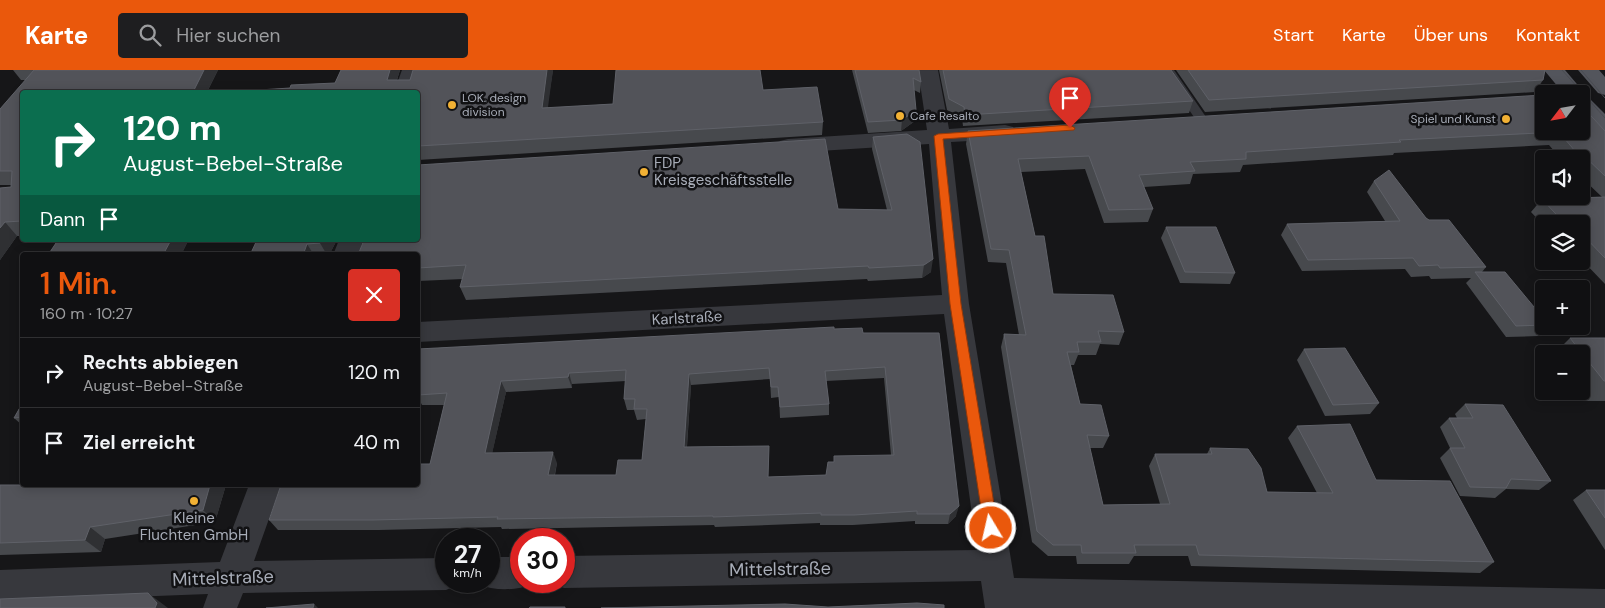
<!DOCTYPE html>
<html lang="de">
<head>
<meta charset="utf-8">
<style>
	:root { --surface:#101012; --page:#1e1e20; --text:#f1f3f6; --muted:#9c9d9f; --line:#303032; --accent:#ea580c }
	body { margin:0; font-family:"DM Sans",sans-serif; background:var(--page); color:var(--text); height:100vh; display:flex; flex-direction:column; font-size:19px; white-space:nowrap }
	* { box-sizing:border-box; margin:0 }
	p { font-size:16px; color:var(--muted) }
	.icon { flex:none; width:28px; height:28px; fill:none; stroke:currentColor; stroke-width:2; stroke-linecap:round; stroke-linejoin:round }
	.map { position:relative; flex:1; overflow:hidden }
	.panel { position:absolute; left:20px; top:182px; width:400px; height:235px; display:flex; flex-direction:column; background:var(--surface); border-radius:5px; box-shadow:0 2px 12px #0003,0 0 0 1px var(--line) }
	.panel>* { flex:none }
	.banner { position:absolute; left:20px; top:20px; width:400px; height:152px; border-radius:5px; box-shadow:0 2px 12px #0003,0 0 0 1px var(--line); background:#0b6e4f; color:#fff; overflow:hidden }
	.needle { width:32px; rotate:239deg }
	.tools { position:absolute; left:1535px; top:15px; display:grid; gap:10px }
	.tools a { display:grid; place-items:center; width:55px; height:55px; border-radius:5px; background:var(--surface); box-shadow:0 2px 12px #0003,0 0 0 1px var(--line); font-size:25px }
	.speed { position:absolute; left:435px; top:458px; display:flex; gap:10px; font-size:25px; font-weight:700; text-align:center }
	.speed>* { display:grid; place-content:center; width:65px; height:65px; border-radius:50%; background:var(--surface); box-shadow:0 2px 12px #0003,0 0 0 1px var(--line); line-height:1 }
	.speed small { font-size:12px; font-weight:400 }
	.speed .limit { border:8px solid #d22; background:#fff; color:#111 }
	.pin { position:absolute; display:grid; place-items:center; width:42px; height:42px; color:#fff; margin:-51px -21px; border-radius:50% 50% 50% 0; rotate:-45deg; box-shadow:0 0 5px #0007 }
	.pin .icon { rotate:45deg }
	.me { position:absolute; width:55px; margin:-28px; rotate:351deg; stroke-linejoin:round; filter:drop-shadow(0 0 4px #0008) }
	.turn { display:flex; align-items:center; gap:18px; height:105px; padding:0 20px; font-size:22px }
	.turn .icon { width:65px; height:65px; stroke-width:2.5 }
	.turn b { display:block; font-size:35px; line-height:42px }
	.then { display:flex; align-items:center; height:48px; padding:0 20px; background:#0003; gap:10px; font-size:19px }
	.round { display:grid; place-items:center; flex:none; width:52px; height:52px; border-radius:5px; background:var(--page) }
	.summary { display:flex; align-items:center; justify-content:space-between; height:85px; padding:0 20px }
	h1 { font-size:30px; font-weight:600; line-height:38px; color:var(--accent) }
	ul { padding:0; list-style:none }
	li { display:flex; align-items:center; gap:15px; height:70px; padding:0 20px; border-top:1px solid var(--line) }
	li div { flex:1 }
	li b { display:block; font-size:19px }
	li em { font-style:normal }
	header { display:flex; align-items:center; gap:30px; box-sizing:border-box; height:70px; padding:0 25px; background:var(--accent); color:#fff }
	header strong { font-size:24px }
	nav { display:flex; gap:28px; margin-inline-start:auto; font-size:18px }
	.search { width:350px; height:45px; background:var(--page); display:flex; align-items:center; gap:12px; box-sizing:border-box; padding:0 18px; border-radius:5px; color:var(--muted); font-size:19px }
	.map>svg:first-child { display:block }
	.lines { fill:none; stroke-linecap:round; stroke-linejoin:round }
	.lane { fill:#37383d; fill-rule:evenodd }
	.street { fill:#37383d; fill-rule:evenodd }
	.primary { fill:#53555c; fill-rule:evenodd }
	.tram { stroke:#4a4c52; stroke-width:1 }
	.wall { fill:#47494d; fill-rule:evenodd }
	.shaded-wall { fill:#2f3033 }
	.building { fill:#525359; stroke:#5f6168; fill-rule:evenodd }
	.route { fill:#ea580c; stroke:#983908 }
	.poi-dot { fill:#f2b134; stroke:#111113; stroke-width:2 }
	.labels { text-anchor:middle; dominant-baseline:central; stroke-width:5; stroke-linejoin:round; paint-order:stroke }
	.far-poi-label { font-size:12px; fill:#a8adb8; stroke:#111113; text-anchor:start }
	.poi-label { font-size:15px; fill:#a8adb8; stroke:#111113; text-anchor:start }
	.street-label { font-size:15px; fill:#a8adb8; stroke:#111113 }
	.near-street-label { font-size:18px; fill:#a8adb8; stroke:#111113 }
</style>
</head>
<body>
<header>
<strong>Karte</strong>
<div class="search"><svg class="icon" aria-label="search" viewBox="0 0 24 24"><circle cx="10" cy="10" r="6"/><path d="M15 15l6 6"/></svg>Hier suchen</div>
<nav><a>Start</a><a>Karte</a><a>Über uns</a><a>Kontakt</a></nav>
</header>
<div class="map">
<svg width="1605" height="538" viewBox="0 0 1605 538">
	<rect width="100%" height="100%" fill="#161618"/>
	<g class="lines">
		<path class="lane" d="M1162,0H1174L1208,50L1206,53H1198Z"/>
		<path class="street" d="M402,0H422L414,22H394Z
			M918,0H938L949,59L1005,55L1013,57L1016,62L1013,67L1005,69L951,72L969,234L1014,508L1605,519V538H985L981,511L564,518L552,513L551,511H564V486L977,480L944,244L418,272V252L942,225L929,74L788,83L780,81L777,76L780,71L788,69L927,60Z
			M339,170H363L359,185H333Z
			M249,415H281L254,491L446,488V511H460L458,515L446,520L243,523L237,538H203L208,524L0,532V500L220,492Z
			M489,487H521V511H534L533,514C515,521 495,521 477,514L476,511H489Z"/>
		<path class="primary" d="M1544,0H1565L1582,20L1584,26L1588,27L1605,44V64L1597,62L1581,44V24H1564Z
			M1578,0H1599L1605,7V25L1598,23Z"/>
		<path class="tram" d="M1562,0L1605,48
			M1581,0L1605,28"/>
	</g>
	<path class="wall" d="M13,0H218L207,22H22V166H17L0,190V118L11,117V115H0V39L26,10H21Z
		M341,0H400L397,10H410L413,0H553L547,38L613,34L763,20L823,52L822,65L418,90V22H258L290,18L335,13Z
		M852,0H919L921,12L920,23L914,20L915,51L901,61L868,63Z
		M939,0H1171L1193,31L1189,43L963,56L962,48L947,40Z
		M1176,0H1545L1543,10L1535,22L1205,42Z
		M1542,30L1605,61V214L1581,189V154H1544V156L1531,142L1542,129L1602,127L1581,107V89H1561L1549,75L1394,83L1393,85L1243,95L1240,102L1193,104L1190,114L1144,117L1153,139L1148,152L1104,153L1085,99L1021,102L1035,166L1053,224L1124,262L1119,275L1100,274L1096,285H1078L1074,295H1071L1080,334L1109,366L1103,378H1090L1103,435L1160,434L1149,396L1155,384H1207L1210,378L1267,422L1317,423L1288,368L1297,356L1376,410L1494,492L1480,503L1191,496L1188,486H1134L1129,494H1077L1076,486H1048L1032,472L1001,277L1004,264L1019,265L1006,193L988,192L966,74L968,61Z
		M873,67L931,202L922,208L868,211L867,209L466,230L460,217L463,209L418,211V185L838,139L887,140L872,79Z
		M1374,111L1426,148L1486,197L1482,202L1544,249V256H1547L1538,266L1506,267L1466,213L1471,208L1431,209L1429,206L1411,207L1405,199L1302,201L1281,165L1287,154L1385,151L1367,122Z
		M1166,157L1235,203L1230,214L1180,213L1161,168Z
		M58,170H219L187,173L181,185H48Z
		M257,170H337L329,185H250Z
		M834,259L863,263H939L956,446L948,454H915V451L853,455H820V453L715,457L714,455L502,459L501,457L379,460H278L269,450L430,394L444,335H422L421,333H418V279ZM884,308L891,385L834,392L826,405L768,407L769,376L687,377L691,315L770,309L771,328L779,327L780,348L829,345V334L826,311ZM626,311L624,329L627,340H634L637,350L646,349L642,390L616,405H555L557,393L492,383L506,322L572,318V314Z
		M1570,268H1605V331H1581L1574,321H1581V284H1554Z
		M1304,279L1379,333L1370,344L1325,346L1297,290Z
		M22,334V355L14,348Z
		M1465,334L1551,411L1539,420L1506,419L1495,428L1460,426L1440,388L1450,378L1440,357L1449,348H1457L1455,344Z
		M0,415H226L215,452L105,469L101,482L0,485Z
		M1586,420H1605V480L1573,430Z"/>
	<path class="shaded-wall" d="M204,0H218L207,22H193Z
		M390,0H400L393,22L387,10Z
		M547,0H553L546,52L542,38Z
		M916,40L915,51L901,61L902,50Z
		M5,152L17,166L0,190V158Z
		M171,170H185L187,173L181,185H166L164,183Z
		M322,170H337L329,185H327L320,173Z
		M307,174L314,185H303Z
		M933,189L931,202L922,208L924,195Z
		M569,303L572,314V318L568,307Z
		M689,304L691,315L686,387L684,377Z
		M501,311L506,322L490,393L485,383Z
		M553,382L557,393L552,416L548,405Z
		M210,415H226L215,452L203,440Z
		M959,436L956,446L948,454L950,444Z
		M90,457L105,469L101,482L85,470Z
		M148,523L168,538H155Z
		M314,534L318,538H313Z"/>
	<path class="building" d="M34,0H204L193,22H22V151L5,152L0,158V118L11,117L12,101H0V39Z
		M341,0H390L387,10H410L413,0H547L542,38L613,34L616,0H760L763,20L817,17L823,52L418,76V22H245H258L259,20L290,18L291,15L335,13Z
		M855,0H919L921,12L913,8L916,40L902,50L868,52Z
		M943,0H1171L1193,31L965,45L964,37L949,29Z
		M1188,0H1545L1543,10L1209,30Z
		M1542,25V30H1544V61H1581V35L1605,61V106L1579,81H1575L1559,62L1399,70L1401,72L1246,82V89L1190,92L1195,101L1139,105L1153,139L1109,140L1089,86L1018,89L1035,166H1044L1053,224L1113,225L1124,262L1098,261L1101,272H1077L1079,282H1067L1080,334L1101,335L1109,366L1087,365L1103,435L1170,434L1155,384H1212L1210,378L1248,379L1261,398L1267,422L1333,423L1297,356L1350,354L1376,410L1450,411L1494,492L1199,485L1196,475H1134L1136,483H1082L1081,475H1053L1037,461L1004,264L1026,265L1009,180L991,179L968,61Z
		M907,64L920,72L933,189L924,195L869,198L868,196L460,217L466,195L418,198V185H358L364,170H418V95L825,69L838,139L892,140L873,67Z
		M1389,100L1426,148L1429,150H1449L1486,197L1440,198L1438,195L1419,196L1413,188L1308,190L1287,154L1400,151L1374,111Z
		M1605,127V188L1582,164H1581V154H1565L1542,129Z
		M1166,157H1216L1235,203L1185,202Z
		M58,170H171L164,183L128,185H48Z
		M257,170H322L320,173L307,174L303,185H250Z
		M1475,202H1505L1544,249V255L1516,256Z
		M834,257V259L862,258L863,263H939L959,436L950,444H917V441L854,445H821V443L713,447V446L497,449L498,447L372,450H269L281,415H418V394H430L447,323L418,325V279ZM885,297L894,385L834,386V392H828L826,405L768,407L769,376L684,377L689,304L769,298L771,317H778L780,337L829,334L825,301ZM626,300L624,329H635L634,339H647L642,390H618L616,405H548L553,382L485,383L501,311L568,307L569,303Z
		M1570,268H1605V311H1604Z
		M1345,278L1379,333L1333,335L1304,279Z
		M22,334V347L14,348Z
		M1465,334L1503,335L1551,411L1511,409L1506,418L1470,417L1450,378H1465L1449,348H1473Z
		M0,415H210L203,440L90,457L85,470L0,473Z
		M1586,420H1605V448Z
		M148,523L157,533L155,538H0V529Z
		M917,533L944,535V538H601L785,534L828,537Z
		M314,534L313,538H266Z
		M530,537H565V538H529Z"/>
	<path class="route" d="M1070,55L1075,58L1074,60L943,69L961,234L998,458L996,462L991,464L986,462L984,458L950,234L934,66L938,64Z"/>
	<g class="poi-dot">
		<circle cx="452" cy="35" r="5"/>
		<circle cx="900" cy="46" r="5"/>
		<circle cx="1506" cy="49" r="5"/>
		<circle cx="644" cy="102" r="5"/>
		<circle cx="194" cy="431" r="5"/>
	</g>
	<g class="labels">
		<g class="far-poi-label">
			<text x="462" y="28">LOK. design<tspan x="462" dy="14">division</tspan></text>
			<text x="910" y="46">Cafe Resalto</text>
			<text x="1496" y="49" text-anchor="end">Spiel und Kunst</text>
		</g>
		<g class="poi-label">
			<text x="654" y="93">FDP<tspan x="654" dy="17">Kreisgeschäftsstelle</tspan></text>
			<text x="194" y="448" text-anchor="middle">Kleine<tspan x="194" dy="17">Fluchten GmbH</tspan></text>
		</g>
		<g class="street-label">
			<text transform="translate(687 248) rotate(-3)">Karlstraße</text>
		</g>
		<g class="near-street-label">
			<text transform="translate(780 499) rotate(-1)">Mittelstraße</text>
			<text transform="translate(223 508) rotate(-2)">Mittelstraße</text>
		</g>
	</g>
</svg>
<div class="tools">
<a><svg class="needle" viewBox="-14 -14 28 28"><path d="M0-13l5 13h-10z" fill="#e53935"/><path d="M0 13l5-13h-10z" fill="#9c9d9f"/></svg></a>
<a><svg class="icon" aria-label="sound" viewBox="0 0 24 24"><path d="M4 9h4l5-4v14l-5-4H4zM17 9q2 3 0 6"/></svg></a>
<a><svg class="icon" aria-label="layers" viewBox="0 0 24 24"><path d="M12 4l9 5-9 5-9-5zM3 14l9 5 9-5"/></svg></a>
<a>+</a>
<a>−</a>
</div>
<div class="speed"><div>27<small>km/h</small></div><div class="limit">30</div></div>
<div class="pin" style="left:1070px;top:58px;background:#d93025"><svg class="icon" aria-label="arrive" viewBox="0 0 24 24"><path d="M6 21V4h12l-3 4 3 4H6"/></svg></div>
<svg class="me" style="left:991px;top:458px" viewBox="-20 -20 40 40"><circle r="17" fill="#ea580c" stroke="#fff" stroke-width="3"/><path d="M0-11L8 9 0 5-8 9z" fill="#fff"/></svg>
<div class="banner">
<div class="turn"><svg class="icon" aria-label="right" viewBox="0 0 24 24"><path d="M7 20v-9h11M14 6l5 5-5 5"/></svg><div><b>120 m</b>August-Bebel-Straße</div></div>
<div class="then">Dann<svg class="icon" aria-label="arrive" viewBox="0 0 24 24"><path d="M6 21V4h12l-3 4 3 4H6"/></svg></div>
</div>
<section class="panel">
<div class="summary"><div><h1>1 Min.</h1><p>160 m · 10:27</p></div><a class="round" style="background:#d93025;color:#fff"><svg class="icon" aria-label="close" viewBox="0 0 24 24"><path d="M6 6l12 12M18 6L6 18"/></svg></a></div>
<ul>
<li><svg class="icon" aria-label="right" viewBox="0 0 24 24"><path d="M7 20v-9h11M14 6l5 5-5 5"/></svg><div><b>Rechts abbiegen</b><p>August-Bebel-Straße</p></div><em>120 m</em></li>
<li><svg class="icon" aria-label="arrive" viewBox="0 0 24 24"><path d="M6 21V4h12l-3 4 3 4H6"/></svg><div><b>Ziel erreicht</b></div><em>40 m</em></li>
</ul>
</section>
</div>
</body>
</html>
